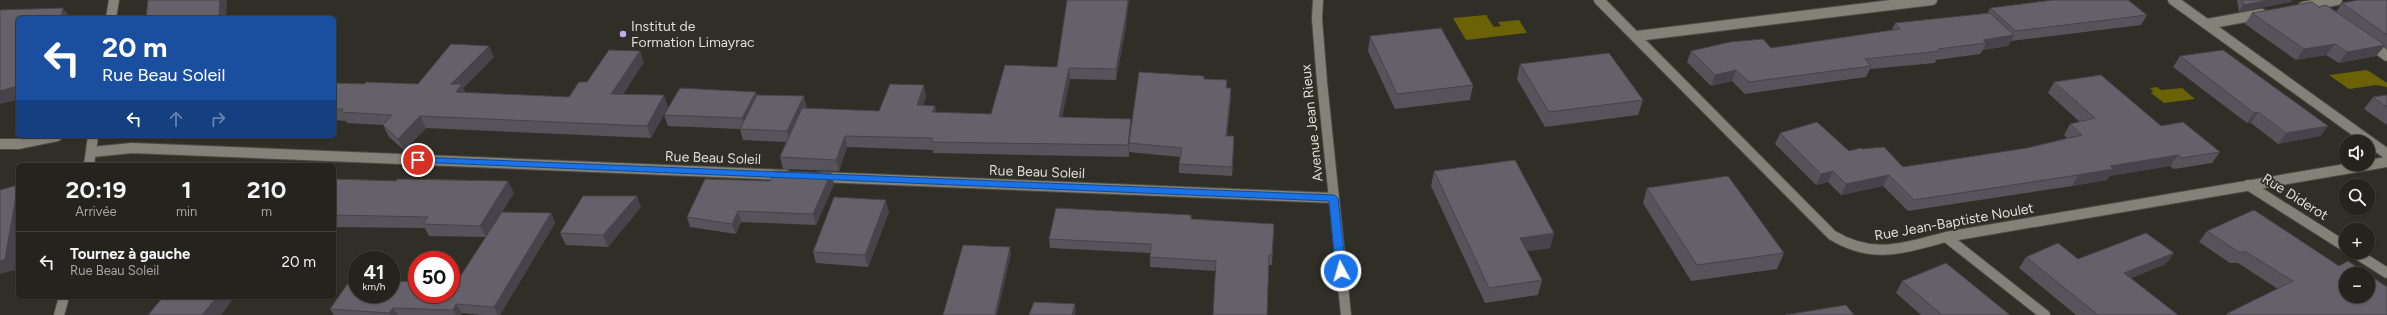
<!DOCTYPE html>
<html lang="fr">
<head>
<meta charset="utf-8">
<style>
	:root { --surface:#24231d; --page:#2c2b26; --text:#f1f3f6; --muted:#a3a4a4; --line:#41403b }
	body { margin:0; font-family:Figtree,sans-serif; background:var(--page); color:var(--text); height:100vh; display:flex; flex-direction:column; font-size:15px; white-space:nowrap }
	* { box-sizing:border-box; margin:0 }
	p { font-size:13px; color:var(--muted) }
	.icon { flex:none; width:22px; height:22px; fill:none; stroke:currentColor; stroke-width:2; stroke-linecap:round; stroke-linejoin:round }
	.map { position:relative; flex:1; overflow:hidden }
	.panel { position:absolute; left:16px; top:163px; width:320px; height:136px; display:flex; flex-direction:column; background:var(--surface); border-radius:6px; box-shadow:0 1px 3px #0004,0 0 0 1px var(--line) }
	.panel>* { flex:none }
	.top-card { position:absolute; left:16px; top:16px; width:320px; height:122px; border-radius:6px; box-shadow:0 1px 3px #0004,0 0 0 1px var(--line); background:#1a4fa0; color:#fff; overflow:hidden }
	.buttons { position:absolute; left:2339px; top:135px; display:grid; gap:8px }
	.buttons a { display:grid; place-items:center; width:36px; height:36px; border-radius:50%; background:var(--surface); box-shadow:0 1px 3px #0004,0 0 0 1px var(--line); font-size:20px }
	.speed { position:absolute; left:348px; top:251px; display:flex; gap:8px; font-size:20px; font-weight:700; text-align:center }
	.speed>* { display:grid; place-content:center; width:52px; height:52px; border-radius:50%; background:var(--surface); box-shadow:0 1px 3px #0004,0 0 0 1px var(--line); line-height:1 }
	.speed small { font-size:10px; font-weight:400 }
	.speed .limit { border:6px solid #d22; background:#fff; color:#111 }
	.pin { position:absolute; display:grid; place-items:center; width:34px; height:34px; color:#fff; margin:-17px; border:2px solid #fff; border-radius:50%; box-shadow:0 1px 4px #0007 }
	.me { position:absolute; width:44px; margin:-22px; rotate:354deg; stroke-linejoin:round; filter:drop-shadow(0 0 3px #0008) }
	.turn { display:flex; align-items:center; gap:14px; height:84px; padding:0 20px; font-size:18px }
	.turn .icon { width:52px; height:52px; stroke-width:2.5 }
	.turn b { display:block; font-size:28px; line-height:34px }
	.lanes { display:flex; align-items:center; height:38px; padding:0 20px; background:#0003; justify-content:center; gap:20px; direction:ltr }
	.lanes .off { opacity:.35 }
	.eta { display:flex; justify-content:space-evenly; align-items:center; height:68px; text-align:center }
	.eta b { font-size:24px; font-weight:700; line-height:28px }
	ul { padding:0; list-style:none }
	li { display:flex; align-items:center; gap:12px; height:60px; padding:0 20px; border-top:1px solid var(--line) }
	li div { flex:1 }
	li b { display:block; font-size:15px }
	li em { font-style:normal }
	.map>svg:first-child { display:block }
	.water { fill:#6a6205 }
	.lines { fill:none; stroke-linecap:round; stroke-linejoin:round }
	.street-casing { stroke:#4c4b44; stroke-width:12 }
	.secondary-casing { stroke:#4c4b44; stroke-width:12 }
	.street { stroke:#828278; stroke-width:10 }
	.secondary { stroke:#828278; stroke-width:10 }
	.wall { fill:#56535b }
	.shaded-wall { fill:#46444a }
	.building { fill:#64616a; stroke:#46444a }
	.route { fill:#1a73e8; stroke:#114b97 }
	.poi-dot { fill:#c2a8f2; stroke:#302f27; stroke-width:1.5 }
	.labels { text-anchor:middle; dominant-baseline:central; stroke-width:3.5; stroke-linejoin:round; paint-order:stroke }
	.poi-label { font-size:14px; fill:#dfdfd9; stroke:#302f27; text-anchor:start }
	.street-label { font-size:14px; fill:#dfdfd9; stroke:#302f27 }
</style>
</head>
<body>
<div class="map">
<svg width="2387" height="315" viewBox="0 0 2387 315">
	<rect width="100%" height="100%" fill="#302f27"/>
	<path class="water" d="M1486,15L1494,27L1501,26L1498,22L1519,20L1527,33L1466,40L1453,18Z
		M2367,70L2387,83V87L2376,85L2349,89L2329,75Z
		M2157,87L2161,90L2182,88L2195,99L2164,103L2151,93L2153,91L2150,88Z"/>
	<g class="lines">
		<g class="street-casing">
			<path id="street" d="M1599,0L1832,235C1873,260 1903,248 1946,237L2387,162
				M2173,0L2387,154
				M2303,7L2337,0
				M111,18L114,0
				M2207,24L2262,14
				M1637,36L1932,0
				M2369,43L2387,56
				M0,144H18L57,136
				M92,152L132,148L786,175
				M89,165L93,136
				M820,177L1334,198
				M2248,185L2346,247
				M1946,237L2045,315
				M2354,252L2387,273
				M59,315L64,297"/>
		</g>
		<g class="secondary-casing">
			<path id="secondary" d="M1318,0L1317,19L1322,82L1346,315"/>
		</g>
		<use href="#street" class="street"/>
		<use href="#secondary" class="secondary"/>
	</g>
	<path class="wall" d="M2237,0H2292L2291,2L2239,12Z
		M2387,0V49L2384,47L2376,56L2339,63L2326,55L2296,60L2245,24L2252,13L2319,7L2336,12L2342,3Z
		M1990,8L2147,15L2141,25L2011,41L2008,46L1983,50L1980,54L1936,60L1935,63L1870,69L1866,77L1745,94L1732,81L1711,86L1687,62L1691,51L1771,48L1892,30L1895,23L1987,14Z
		M1126,26L1116,80L1070,79L1062,117L1131,126L1204,79L1227,80V88L1231,97L1227,136L1234,145L1232,176L1179,173V164L1180,157L1129,152V157L933,153V150L847,147L839,171L783,169L780,157L786,142L743,140L740,129L668,126L664,115L756,92L757,95L807,108L806,109L879,111L926,96L923,105L935,106L936,112L991,114L1057,67Z
		M1370,36L1473,85L1470,100L1395,109L1368,51Z
		M2180,56L2328,126L2320,136L2278,144L2251,123H2247L2173,67Z
		M494,57L463,88L465,92L569,97L587,82L644,62L623,94L668,107L651,138L426,128L404,150L389,137L383,125L347,123L346,121L334,120V83L364,84H418Z
		M1520,64L1643,100L1638,115L1545,127L1517,79Z
		M2054,82L2161,126L2220,152L2212,163L2174,169L2170,166L2109,176L2107,180L2072,186L1908,211L1883,186L1841,195L1828,182L1816,185L1775,144L1780,133L1849,151L1862,149L1903,167L2027,148L2067,138L2064,135L2070,124L2080,122L2048,93Z
		M2387,95V125L2364,109L2373,97Z
		M1434,171L1554,233L1550,248L1527,251L1542,280L1538,295L1485,303L1431,186Z
		M831,173L834,184L816,225L741,222L736,234L690,227L687,217Z
		M334,179L514,193L498,218L551,213L555,223L500,315H481L462,313L461,315H334L330,309L456,283L486,237L429,236L425,228L334,227Z
		M1647,188L1784,253L1777,269L1691,281L1643,203Z
		M641,207L608,247L566,245L560,233Z
		M889,212L868,267L816,263L813,252Z
		M1191,219L1274,224L1272,265L1216,271L1150,267V253L1050,248L1049,239Z
		M2207,231L2387,315H2226L2228,313L2278,289L2238,263H2230L2199,242Z
		M2026,257L2166,264L2131,278L2178,315H2076L2019,268Z
		M1902,281L2010,315H1921L1896,293Z"/>
	<path class="shaded-wall" d="M220,0H227L226,18H219Z
		M1128,0H1129L1126,26L1116,80V69Z
		M2270,0H2292L2291,2L2239,12L2243,5Z
		M63,8L71,18H61Z
		M2014,35L2008,46L1983,50L1986,43L1983,40Z
		M2335,44L2326,55L2296,60L2304,49Z
		M2385,45L2376,56L2339,63L2347,52Z
		M489,46L494,57L463,88L467,96L462,103L451,84Z
		M640,51L644,62L615,105L611,94Z
		M1069,68L1070,79L1060,128L1059,117Z
		M1736,70L1732,81L1711,86L1715,75Z
		M924,85L926,96L920,116L917,105Z
		M18,86V100L0,104V91Z
		M1231,88V97L1226,145V136Z
		M756,92L760,103L746,129L742,118Z
		M664,95L668,107L651,138L647,126Z
		M804,96L807,108L790,142L787,131Z
		M935,106L937,117L932,112Z
		M2258,112L2251,123H2247L2254,113Z
		M420,116L426,128L404,150L398,139Z
		M1131,119L1132,130L1129,143V157L1128,145Z
		M2328,126L2320,136L2278,144L2286,133Z
		M845,136L847,147L839,171L836,160Z
		M1234,136V145L1232,176V167Z
		M2178,155L2170,166L2109,176L2107,180L2072,186L2078,175L2110,166Z
		M1833,171L1828,182L1816,185L1821,174Z
		M831,173L834,184L816,225L813,214Z
		M1889,175L1883,186L1841,195L1846,184Z
		M508,181L514,193L486,237L480,226Z
		M18,187V251L15,270L0,274V261Z
		M637,196L641,207L608,247L603,235Z
		M886,200L889,212L868,267L865,255Z
		M738,211L741,222L736,234L732,224Z
		M551,213L555,223L500,315H498L494,307Z
		M1554,233L1550,248L1516,253L1520,238Z
		M1010,247L1011,254L997,315H995Z
		M2174,253L2166,264L2117,284L2124,273Z
		M217,297H235L221,315H202Z
		M456,304L462,313L461,315H456L453,310Z
		M1075,304L1076,311L1075,315H1072Z
		M393,308L398,315H390L389,313Z"/>
	<path class="building" d="M148,0H220L219,18H146Z
		M1067,0H1128L1126,15L1116,69L1069,68L1059,117L1131,119L1128,145L931,142L933,138L845,136L836,160L780,157L802,108L879,111L890,84L924,85L917,105L935,106L932,112L991,114L1005,65L1057,67Z
		M2053,0H2128L2147,15L2016,31L1990,8Z
		M2243,0H2270L2243,5Z
		M2358,0H2387V35L2342,3Z
		M2312,2L2319,7L2326,5L2385,45L2347,52L2335,44L2304,49L2252,13Z
		M63,8L61,18H18V86L0,91V10Z
		M1990,13L2014,35L1983,40L1986,43L1938,49L1940,51L1865,59L1871,66L1749,82L1736,70L1715,75L1691,51L1730,42L1763,39L1771,48L1900,29L1895,23Z
		M1441,28L1473,85L1397,94L1370,36Z
		M451,44L489,46L451,84H462L456,92L569,97L579,82H587L609,50L640,51L611,94L664,95L647,126L420,116L398,139L383,125L392,115L341,112L343,109H334V83L364,84L366,82L418,84Z
		M2223,50L2328,126L2286,133L2258,112L2254,113L2180,56Z
		M1609,53L1643,100L1549,112L1520,64Z
		M1139,72L1204,76V79L1227,80L1226,88H1231L1226,136H1234L1232,167L1179,164L1182,148L1129,143Z
		M2101,75L2161,126L2183,122L2220,152L2182,158L2178,155L2110,166L2114,169L2078,175L1914,200L1889,175L1846,184L1833,171L1821,174L1780,133L1817,122L1849,151L1861,148L1862,149L1884,147L1903,167L2027,148L2082,135L2070,124L2095,118L2054,82Z
		M680,88L756,92L742,118L664,115Z
		M757,95L804,96L787,131L740,129Z
		M2387,95V107L2373,97Z
		M1515,160L1554,233L1520,238L1542,280L1489,288L1434,171Z
		M774,171L831,173L813,214L738,211L732,224L687,217L705,179L770,181Z
		M1728,176L1784,253L1697,265L1647,188Z
		M334,179L396,181L397,179L508,181L480,226L423,224L428,217L334,215Z
		M18,185L5,259L0,261V190Z
		M583,196H637L603,235L560,233Z
		M834,197L886,200L865,255L813,252Z
		M1056,208L1191,215V219L1274,224L1272,255H1269L1267,315H1213L1216,261L1150,257L1151,244L1049,239Z
		M2254,210L2339,266L2348,261L2367,274H2346V296H2368V274L2387,287V315H2231L2228,313L2293,281L2246,252H2239L2207,231Z
		M502,212L551,213L494,307L456,304L453,310L393,308L389,313L330,309L351,279L357,280V294H391V281L417,282V294H451V283H456Z
		M2146,233L2174,253L2124,273L2178,315H2098L2026,257L2058,243L2078,259Z
		M963,245L1010,247L995,315H943Z
		M1946,263L2010,315H1942L1902,281Z
		M163,297H217L202,315H148Z
		M1034,302L1075,304L1072,315H1029Z
		M1846,305L1854,315H1785Z"/>
	<path class="route" d="M418,157L1334,195L1338,198L1346,271L1341,275L1336,271L1329,201L415,162V158Z"/>
	<circle class="poi-dot" cx="623" cy="34" r="4"/>
	<g class="labels">
		<g class="poi-label">
			<text x="631" y="26">Institut de<tspan x="631" dy="16">Formation Limayrac</tspan></text>
		</g>
		<g class="street-label">
			<text transform="translate(1312 123) rotate(-96)">Avenue Jean Rieux</text>
			<text transform="translate(713 158) rotate(2)">Rue Beau Soleil</text>
			<text transform="translate(1037 172) rotate(2)">Rue Beau Soleil</text>
			<text transform="translate(2295 197) rotate(32)">Rue Diderot</text>
			<text transform="translate(1954 222) rotate(-10)">Rue Jean-Baptiste Noulet</text>
		</g>
	</g>
</svg>
<div class="buttons">
<a><svg class="icon" aria-label="sound" viewBox="0 0 24 24"><path d="M4 9h4l5-4v14l-5-4H4zM17 9q2 3 0 6"/></svg></a>
<a><svg class="icon" aria-label="search" viewBox="0 0 24 24"><circle cx="10" cy="10" r="6"/><path d="M15 15l6 6"/></svg></a>
<a>+</a>
<a>−</a>
</div>
<div class="speed"><div>41<small>km/h</small></div><div class="limit">50</div></div>
<div class="pin" style="left:418px;top:160px;background:#d93025"><svg class="icon" aria-label="arrive" viewBox="0 0 24 24"><path d="M6 21V4h12l-3 4 3 4H6"/></svg></div>
<svg class="me" style="left:1341px;top:271px" viewBox="-20 -20 40 40"><circle r="17" fill="#1a73e8" stroke="#fff" stroke-width="3"/><path d="M0-11L8 9 0 5-8 9z" fill="#fff"/></svg>
<div class="top-card">
<div class="turn"><svg class="icon" aria-label="left" viewBox="0 0 24 24"><path d="M17 20v-9H6M10 6l-5 5 5 5"/></svg><div><b>20 m</b>Rue Beau Soleil</div></div>
<div class="lanes"><svg class="icon" aria-label="left" viewBox="0 0 24 24"><path d="M17 20v-9H6M10 6l-5 5 5 5"/></svg><svg class="icon off" aria-label="ahead" viewBox="0 0 24 24"><path d="M12 20V5M6 11l6-6 6 6"/></svg><svg class="icon off" aria-label="right" viewBox="0 0 24 24"><path d="M7 20v-9h11M14 6l5 5-5 5"/></svg></div>
</div>
<section class="panel">
<div class="eta">
<div><b>20:19</b><p>Arrivée</p></div>
<div><b>1</b><p>min</p></div>
<div><b>210</b><p>m</p></div>
</div>
<ul>
<li><svg class="icon" aria-label="left" viewBox="0 0 24 24"><path d="M17 20v-9H6M10 6l-5 5 5 5"/></svg><div><b>Tournez à gauche</b><p>Rue Beau Soleil</p></div><em>20 m</em></li>
</ul>
</section>
</div>
</body>
</html>
